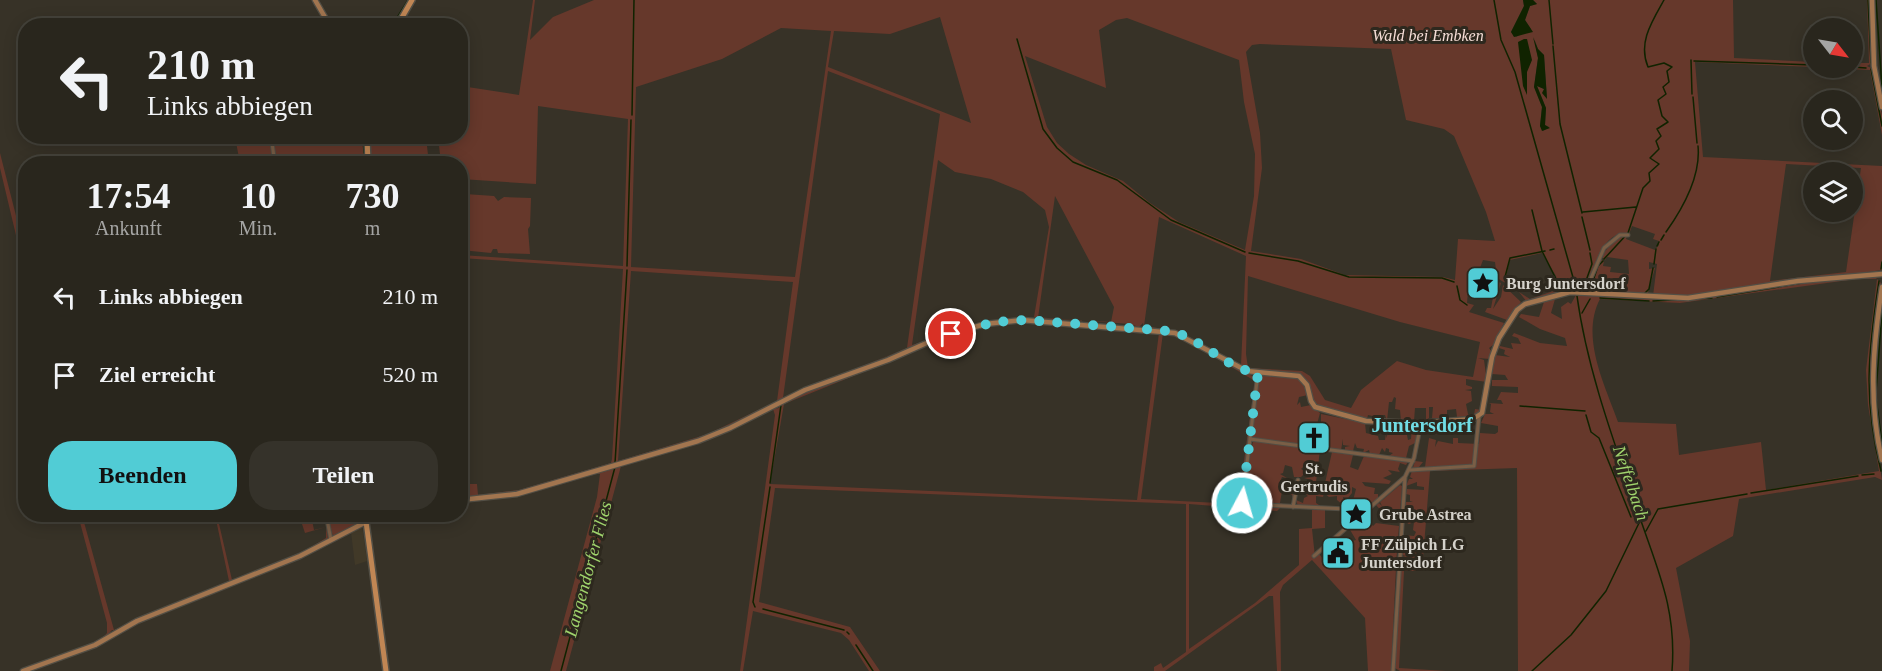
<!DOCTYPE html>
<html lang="de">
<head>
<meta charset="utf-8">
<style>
	:root { --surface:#29261d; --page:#35322a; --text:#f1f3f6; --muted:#a5a5a4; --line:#45433b; --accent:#51ccd5 }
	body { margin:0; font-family:"Times New Roman",serif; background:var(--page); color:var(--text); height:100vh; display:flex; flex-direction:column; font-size:22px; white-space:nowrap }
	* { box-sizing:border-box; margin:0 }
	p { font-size:20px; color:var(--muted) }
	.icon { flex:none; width:33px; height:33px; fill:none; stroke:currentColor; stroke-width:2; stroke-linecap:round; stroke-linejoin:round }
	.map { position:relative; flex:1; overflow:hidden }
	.drawer { position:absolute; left:18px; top:156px; width:450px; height:366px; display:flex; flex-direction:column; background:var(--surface); border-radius:24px; box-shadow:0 3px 15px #0003,0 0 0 2px var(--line) }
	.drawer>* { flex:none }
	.top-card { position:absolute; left:18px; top:18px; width:450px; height:126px; border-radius:24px; box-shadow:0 3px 15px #0003,0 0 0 2px var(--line); background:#29261d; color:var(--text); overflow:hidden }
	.needle { width:39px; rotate:121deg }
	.fabs { position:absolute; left:1803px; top:18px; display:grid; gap:12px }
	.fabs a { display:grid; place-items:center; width:60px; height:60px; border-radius:50%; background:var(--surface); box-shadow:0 3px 15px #0003,0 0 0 2px var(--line); font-size:30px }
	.pin { position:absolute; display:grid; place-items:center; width:51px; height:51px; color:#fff; margin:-26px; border:3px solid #fff; border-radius:50%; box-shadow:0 2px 6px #0007 }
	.me { position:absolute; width:66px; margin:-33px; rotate:6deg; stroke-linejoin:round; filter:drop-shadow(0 0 4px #0008) }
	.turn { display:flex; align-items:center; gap:21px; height:126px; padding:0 30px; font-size:27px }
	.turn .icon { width:78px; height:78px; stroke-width:2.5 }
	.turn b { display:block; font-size:42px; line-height:51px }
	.eta { display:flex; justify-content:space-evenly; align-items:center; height:102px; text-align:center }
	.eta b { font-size:36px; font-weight:700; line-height:42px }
	.primary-button { display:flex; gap:12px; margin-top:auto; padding:12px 30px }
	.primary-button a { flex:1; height:69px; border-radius:24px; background:var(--accent); color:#111; font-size:24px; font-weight:700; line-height:69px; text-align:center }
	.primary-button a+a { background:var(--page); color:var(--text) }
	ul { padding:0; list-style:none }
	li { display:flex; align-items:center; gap:18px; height:78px; padding:0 30px }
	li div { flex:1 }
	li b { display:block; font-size:22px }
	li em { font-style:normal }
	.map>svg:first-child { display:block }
	.built { fill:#413928 }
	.green { fill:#66382b; fill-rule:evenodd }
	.water { fill:#102300 }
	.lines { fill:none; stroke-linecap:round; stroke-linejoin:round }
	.stream { stroke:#102300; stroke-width:1.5 }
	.street-casing { stroke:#534f45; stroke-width:5 }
	.secondary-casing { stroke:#534f45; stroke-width:7 }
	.primary-casing { stroke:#534f45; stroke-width:8 }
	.street { stroke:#7a5e46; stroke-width:3 }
	.secondary { stroke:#a2754f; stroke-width:4.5 }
	.primary { stroke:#c08654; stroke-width:5 }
	.route { stroke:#51ccd5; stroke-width:10; stroke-dasharray:0 18 }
	.labels { text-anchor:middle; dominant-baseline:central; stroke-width:6; stroke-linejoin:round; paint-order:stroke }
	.park-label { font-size:16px; font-style:italic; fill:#f6ded7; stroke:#2d281e }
	.poi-label { font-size:16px; font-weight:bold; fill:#d5d2cb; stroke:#2d281e; text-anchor:start }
	.water-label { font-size:18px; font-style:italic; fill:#9fd36c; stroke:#2d281e }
	.quarter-label { font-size:20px; font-weight:bold; fill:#71dde5; stroke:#2d281e }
</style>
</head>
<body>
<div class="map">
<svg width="1882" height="671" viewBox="0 0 1882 671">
	<rect width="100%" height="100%" fill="#373227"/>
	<path class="built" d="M362,526L367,561L355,565L351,532Z"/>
	<path class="green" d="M533,0H535L530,40L553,17L594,0H1523L1524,6L1511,32L1516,37L1531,29L1525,20L1530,6L1537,4L1533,0H1733L1734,58L1813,62V67L1695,62L1703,157L1882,166V270L1688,297L1653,296L1657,264L1649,262V269L1655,268L1647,296L1591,291L1589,284L1601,260L1604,261L1603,266L1611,267L1610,272L1629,274L1628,260L1607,257L1605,260L1601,256L1618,236H1627L1626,239L1655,250L1659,245V241L1653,239L1655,234L1632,226L1629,234C1600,229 1595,273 1584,289L1576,290L1571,285L1567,288L1565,284L1561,286L1559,293L1527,302L1519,292L1530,299L1559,289L1556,276L1542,253L1510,260L1505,281L1512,287L1497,278L1495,262L1483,260L1480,268H1470L1467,303L1474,305L1469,312L1504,323L1493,345L1489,348L1492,352L1490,359L1478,358L1484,360L1487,382L1466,379V385L1472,387V389L1465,390L1471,391L1472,401L1466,404L1468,414L1474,415L1475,409L1482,410C1474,416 1467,416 1457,417L1456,409L1447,410V418H1432L1433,407H1429V418L1426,420V408H1415L1414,421H1401L1400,410L1395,409L1396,398L1394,397L1392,402H1389L1387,421L1385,415H1382L1381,418L1368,415L1367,419L1319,407L1313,403L1309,386L1302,376L1247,369L1177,332L1144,328L1143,323L1139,327L1130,324L1035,317L989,322L910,347L781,399L708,436L524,491L461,499L469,381L461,303L470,377L461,484H477L478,495L519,490L611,463L612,459L623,269L461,258V255L623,266L628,119L538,106L536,184L461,179L460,164L441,163L438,137L460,136L461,86L519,95ZM940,17L971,123L828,67L834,31L890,34ZM1127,18L1239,60L1244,102L1255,154L1254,196L1245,250L1179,222L1150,203L1123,181L1086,165L1069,154L1057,143L1047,127L1025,56L1106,88L1099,30L1116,20ZM781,28L831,31L795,277L631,267L636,87L722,59ZM1534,38L1538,49L1544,55L1547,98L1544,94V89L1537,86L1546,108L1545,125L1549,127L1543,131L1540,126L1542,107L1534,87L1538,58ZM1260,44L1391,49L1406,120L1444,129L1454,136L1486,212L1495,241L1458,239L1455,280L1443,277L1345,275L1301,259L1251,251L1262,168L1260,133L1246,52L1252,45ZM828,71L940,114L907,348L783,398ZM938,160L955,172L991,179L1023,192L1045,210L1049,227L1034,317L988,321L912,345ZM1786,164L1861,168L1846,272L1770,281ZM1055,196L1114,307L1111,322L1038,318ZM1159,217L1246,256L1241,365L1177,331L1144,326ZM631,271L793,282L777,401L708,434L618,461ZM1248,276L1400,322L1480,342L1473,377L1426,370L1397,361L1361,390L1351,408L1325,400L1310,376L1302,371L1248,368L1246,354Z
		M1867,0H1870L1872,63L1867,66L1873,69L1882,115V135L1870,70L1826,68H1852L1853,63H1869Z
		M235,137H270L274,163H240Z
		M271,137H364L366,163H276Z
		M370,137H426L428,155L401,159L400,154L390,155V162L371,163Z
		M0,153L25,251V273L0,168Z
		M465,194L494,196L498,201L504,197L531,198L530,226L528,229L530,254L498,253L497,249H493L491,253L461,250V209L466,205Z
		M1874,276L1881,283L1870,378L1871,409L1882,480L1875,477L1739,499L1733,536L1676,568L1690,641L1689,671H1518L1517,468L1430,471L1422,571H1404L1399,668L1446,671H1400L1395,668L1399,569H1405L1401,566L1402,557L1406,556L1402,555V546L1407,544L1403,543V535L1414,536L1416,532L1413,530L1414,522L1409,524L1404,521L1405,515H1412L1405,513L1406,502H1413L1410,501V495L1406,494L1407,489L1424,490V487L1417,486V482L1406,486L1409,479H1413L1410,477L1415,461L1423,462L1419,467H1425L1429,438L1436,440L1435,447L1438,441L1453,444V438H1458V443L1479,444L1480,433L1495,434L1498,432V426L1481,423L1485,414H1494L1490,412L1491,404L1489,403L1503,404L1501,400H1497L1501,392L1518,393V387L1492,386V380H1508L1505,375L1492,374L1495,355L1510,357L1504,354L1505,350L1499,348L1500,346L1513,349L1511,343L1521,344L1518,338L1512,336L1514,333L1540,343L1567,346L1565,338L1540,329L1519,317L1521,314L1539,317L1544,302L1555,299L1551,313L1562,319L1561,307L1568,302L1571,304L1576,295L1684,299L1780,285ZM1856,279H1877L1866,370L1868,405L1879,471L1766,490L1761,442L1679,455L1676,424L1618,422C1605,385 1580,337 1600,299L1680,303Z
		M1496,281L1501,283L1493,309L1501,297L1503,285L1521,302L1507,320L1485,312L1487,308H1491Z
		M1016,321L1172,333L1256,378L1240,502L1244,507L1280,508L1277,511L1189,504V649L1255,603L1299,565V529L1312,528V510H1325V528L1312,529L1315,557L1319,554L1326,562L1329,559L1322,551L1326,548L1336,561L1344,556L1337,547H1341L1347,539L1349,542L1356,540L1349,528L1368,513L1365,517L1373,526L1376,523L1399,526L1396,564L1380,566L1396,568L1391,671H1368L1365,618L1312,560L1283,585L1280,592L1281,671H1277L1273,596H1269L1165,671H1154V667L1161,663L1163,668L1186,652V504L775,488L759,602L850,627L880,671H869L849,640L841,633L753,611L743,671H740L775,415L773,409L709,440L621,466L566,671H550L597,497L600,474H591L512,497L461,502L519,495L683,447L718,435L772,409L779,408C787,391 868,370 889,361C904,354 919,346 935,340C962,331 989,324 1016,321ZM1017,322H1043L1159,333L1137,500L770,484L784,404L945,339L996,324ZM1163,333L1184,339L1255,381L1238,504L1141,499Z
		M1264,374C1286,376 1301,371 1308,395L1299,397L1297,405L1300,402L1301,407L1311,405L1320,413L1316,428L1311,427L1308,441L1300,440L1299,445L1252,437L1259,380Z
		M1321,414L1365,423L1366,433L1378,436L1379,440H1385L1387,426L1386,438L1390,429L1394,426V435L1399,429L1402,435H1407L1408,440L1411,439L1412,427H1414V433H1417L1415,443L1409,446L1406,458L1389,456L1393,453L1389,452V449L1386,448L1385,452L1382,448L1379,455L1370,454L1369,450L1363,453L1364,449L1357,448L1355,443L1353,451L1345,450V447L1350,446L1343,445V439L1341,450L1313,446L1321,431Z
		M1253,441L1320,450L1316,482L1325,483L1332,452L1353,455L1350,467L1358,470L1364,456L1408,462L1406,465L1400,463L1398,469L1400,472L1388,470L1392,474L1383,478L1391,481L1389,484L1362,482L1365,486L1375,488L1374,494H1378V498L1366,509L1367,500H1362L1361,508H1351L1356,489L1352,487V493L1348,498L1343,497L1344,506L1337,500V496L1329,497L1324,493L1323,497L1316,496V503L1322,507L1298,506L1296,500L1303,503L1304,498L1308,496L1305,494V486L1310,485L1311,480L1304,478L1314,477V471L1304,466L1301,469L1306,472L1301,477H1294L1292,467L1285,465L1283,473L1280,474L1287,478L1282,477L1279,484L1295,487L1293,501L1292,495L1282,491L1280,503L1286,505H1246L1242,501Z
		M1400,485L1402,486L1400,514L1386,516L1376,505L1379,503L1382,506L1380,502Z
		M78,515H82L114,630L229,581L215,515H217L232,580L301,553L326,538V527L305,533L300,518L289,521L287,515H311L314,530L326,527L328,538L300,555L115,631L112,630L104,639L88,646L15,671C37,664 94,650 107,633V623Z
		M336,515H363L359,522L333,537L328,517L331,516L332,522L337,521Z"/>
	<path class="water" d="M1523,0H1533L1537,4L1530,6L1525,20L1533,32L1514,37L1511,32L1524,6Z
		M1533,37L1538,49L1544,55L1547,99L1542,93L1544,89L1537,86L1546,108L1545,125L1550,128L1542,131L1540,126L1542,107L1534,87L1538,58Z
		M1524,39H1527L1532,60L1527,72V95L1523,86L1518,42Z"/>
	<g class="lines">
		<path class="stream" d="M1494,0L1501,40L1515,72L1576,288
			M1549,0L1553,44
			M1868,0L1871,63
			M1876,0L1882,88
			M392,26L408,0
			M1017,39L1043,129L1057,148L1073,162L1117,180L1171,220L1245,252
			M1553,46L1560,124L1582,213
			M1691,60L1692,94
			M1694,61L1814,65
			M1852,67L1866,68
			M1871,69L1882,126
			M1693,97L1697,143
			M632,115L634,0
			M363,136L364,153
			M1532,210L1542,251L1559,285
			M1583,212L1636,207
			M1582,217L1590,250
			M1666,232C1683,208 1701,176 1698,146
			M1661,240L1664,235
			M1657,246L1659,242
			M1550,250L1554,249
			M1249,253L1298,261L1349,277L1442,278L1454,282
			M1604,259L1628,233L1643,188L1650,181L1649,173L1659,164L1650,158L1659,149L1656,141L1661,136L1657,129L1668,122L1662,116L1658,100L1666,94L1663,87L1669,82L1667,71L1672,67L1664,63L1648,67C1638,43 1651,23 1664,0
			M1654,264L1656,249
			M627,266L631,120
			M1881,269L1882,262
			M1505,277L1510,258L1545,251
			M1879,281C1868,352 1863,401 1881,471
			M1457,286L1460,300L1467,305
			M1591,287L1598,266L1603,261
			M1583,289L1592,264L1590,253
			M1600,291H1606
			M1644,294L1649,289L1653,268
			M1577,296C1587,369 1614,442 1638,512C1657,569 1677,608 1672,671
			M1717,297L1802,283
			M1600,298L1649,301
			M1653,301L1712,298
			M1582,313L1590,299
			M1876,392L1882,312
			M1876,398L1882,443
			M1520,406L1585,411
			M1586,415L1591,432L1599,438L1631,517
			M615,463L627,270
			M1862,475L1874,474
			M770,483L781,405
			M1751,493L1858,476
			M1646,531L1658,509L1747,494
			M755,607L753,602L770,487
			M763,609L844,630
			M847,632L849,634
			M856,645L873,671
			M561,671L615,467
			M1532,671L1571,635L1606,591L1640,521"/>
		<g class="street-casing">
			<path id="street" d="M271,136L275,164
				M1585,292L1604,248L1620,235H1628
				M1258,373L1242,504L1367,510
				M1250,439L1413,461
				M1410,470L1474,466L1479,416
				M1293,507L1298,480
				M326,514L331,540
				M1314,556L1405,477L1414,458L1421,423
				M1393,671L1405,477"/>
		</g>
		<g class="secondary-casing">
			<path id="secondary" d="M315,0L330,26
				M1872,0L1874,66L1882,107
				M1882,287C1873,346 1868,401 1882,460
				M460,500L517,494L698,441L730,428L805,390L888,360L938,338L985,324L1022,320L1175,333L1247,371L1299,376L1307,385L1311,401L1315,407L1366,421L1421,423L1473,419L1482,413L1492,357L1499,338L1517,310L1525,304L1570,292L1688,298L1798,281L1882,274
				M23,671L95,645L137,621L300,556L366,522"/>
		</g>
		<g class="primary-casing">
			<path id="primary" d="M397,26L412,0
				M367,136L368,164
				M365,514L386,671"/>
		</g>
		<use href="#street" class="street"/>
		<use href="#secondary" class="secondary"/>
		<use href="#primary" class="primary"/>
	</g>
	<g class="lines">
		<path class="route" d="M951,334L995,322L1025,320L1169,331C1201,337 1225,369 1258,373L1242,503"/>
	</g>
	<defs>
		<g id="sight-square" transform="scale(1.725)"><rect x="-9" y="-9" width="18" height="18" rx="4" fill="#51ccd5" stroke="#2d281e"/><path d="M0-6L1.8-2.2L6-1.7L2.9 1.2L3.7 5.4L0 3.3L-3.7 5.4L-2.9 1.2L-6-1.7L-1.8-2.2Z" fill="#111"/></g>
		<g id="church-square" transform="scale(1.725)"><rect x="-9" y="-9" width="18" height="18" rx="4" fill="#51ccd5" stroke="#2d281e"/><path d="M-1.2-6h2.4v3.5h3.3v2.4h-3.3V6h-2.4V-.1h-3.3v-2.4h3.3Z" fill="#111"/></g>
		<g id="civic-square" transform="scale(1.725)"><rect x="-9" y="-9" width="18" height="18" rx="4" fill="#51ccd5" stroke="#2d281e"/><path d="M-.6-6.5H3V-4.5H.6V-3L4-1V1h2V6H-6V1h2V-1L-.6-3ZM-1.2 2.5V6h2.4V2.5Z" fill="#111"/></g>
	</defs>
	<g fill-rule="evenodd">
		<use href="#sight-square" x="1483" y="283"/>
		<use href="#church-square" x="1314" y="438"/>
		<use href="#sight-square" x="1356" y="514"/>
		<use href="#civic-square" x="1338" y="553"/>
	</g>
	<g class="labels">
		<g class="park-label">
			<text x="1428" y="35">Wald bei Embken</text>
		</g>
		<g class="poi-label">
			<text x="1506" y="283">Burg Juntersdorf</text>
			<text x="1314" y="468" text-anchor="middle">St.<tspan x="1314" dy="18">Gertrudis</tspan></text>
			<text x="1379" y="514">Grube Astrea</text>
			<text x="1361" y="544">FF Zülpich LG<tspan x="1361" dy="18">Juntersdorf</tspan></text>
		</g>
		<g class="water-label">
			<text transform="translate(1631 483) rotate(71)">Neffelbach</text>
			<text transform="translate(588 569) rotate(-75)">Langendorfer Flies</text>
		</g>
		<g class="quarter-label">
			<text x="1422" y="425">Juntersdorf</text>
		</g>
	</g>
</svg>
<div class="fabs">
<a><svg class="needle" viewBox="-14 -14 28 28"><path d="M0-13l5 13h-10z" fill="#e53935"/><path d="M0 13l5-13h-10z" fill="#a5a5a4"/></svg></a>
<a><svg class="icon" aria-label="search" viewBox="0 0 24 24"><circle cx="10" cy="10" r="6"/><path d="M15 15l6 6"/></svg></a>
<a><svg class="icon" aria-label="layers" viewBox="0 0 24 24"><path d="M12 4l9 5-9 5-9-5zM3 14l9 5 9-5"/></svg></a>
</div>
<div class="pin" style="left:951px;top:334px;background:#d93025"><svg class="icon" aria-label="arrive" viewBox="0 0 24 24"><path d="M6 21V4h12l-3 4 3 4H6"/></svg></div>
<svg class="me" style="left:1242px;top:503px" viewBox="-20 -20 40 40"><circle r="17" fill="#51ccd5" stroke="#fff" stroke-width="3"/><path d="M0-11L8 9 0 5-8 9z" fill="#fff"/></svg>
<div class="top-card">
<div class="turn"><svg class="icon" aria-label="left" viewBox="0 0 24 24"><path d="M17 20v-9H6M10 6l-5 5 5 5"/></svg><div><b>210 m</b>Links abbiegen</div></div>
</div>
<section class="drawer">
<div class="eta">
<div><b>17:54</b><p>Ankunft</p></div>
<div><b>10</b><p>Min.</p></div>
<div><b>730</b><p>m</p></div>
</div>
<ul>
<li><svg class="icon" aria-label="left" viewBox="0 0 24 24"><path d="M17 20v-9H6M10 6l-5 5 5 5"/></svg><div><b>Links abbiegen</b></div><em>210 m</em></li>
<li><svg class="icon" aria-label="arrive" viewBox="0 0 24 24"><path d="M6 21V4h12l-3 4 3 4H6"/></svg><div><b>Ziel erreicht</b></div><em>520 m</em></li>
</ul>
<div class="primary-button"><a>Beenden</a><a>Teilen</a></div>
</section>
</div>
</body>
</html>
